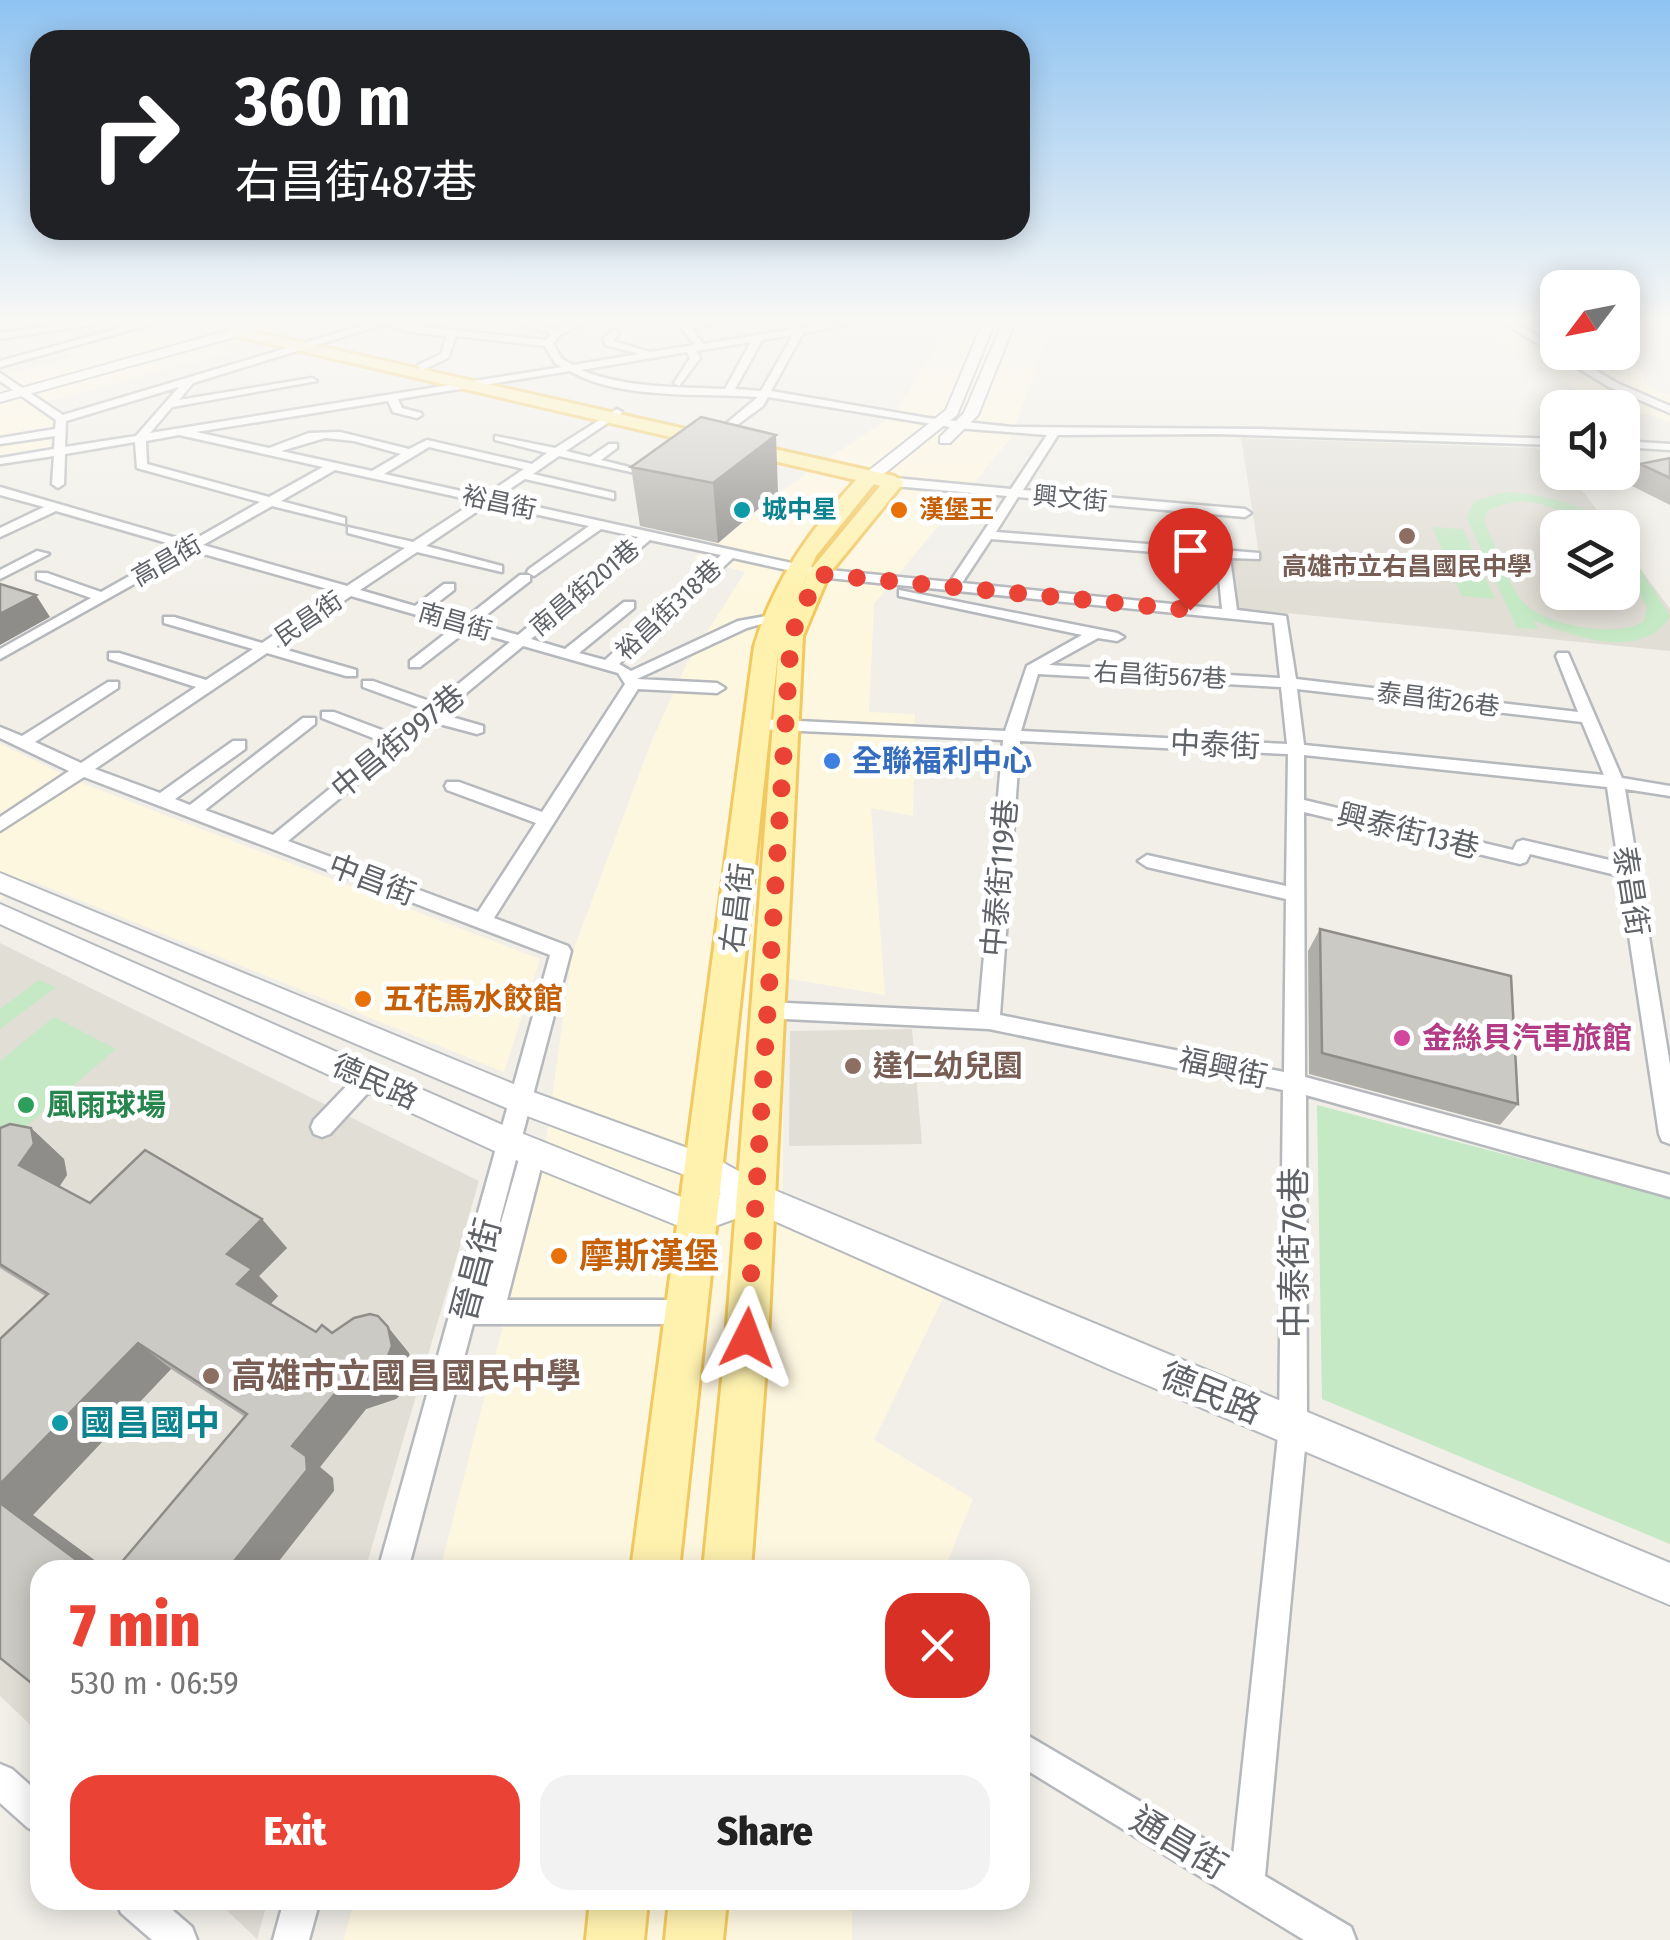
<!DOCTYPE html>
<html lang="en">
<head>
<meta charset="utf-8">
<style>
	:root { --surface:#fff; --page:#f2f2f2; --text:#222; --muted:#767676; --accent:#ea4335 }
	body { margin:0; font-family:"Fira Sans Condensed","Noto Sans TC",sans-serif; background:var(--page); color:var(--text); height:100vh; display:flex; flex-direction:column; font-size:38px; white-space:nowrap }
	* { box-sizing:border-box; margin:0 }
	p { font-size:32px; color:var(--muted) }
	.icon { flex:none; width:55px; height:55px; fill:none; stroke:currentColor; stroke-width:2; stroke-linecap:round; stroke-linejoin:round }
	.map { position:relative; flex:1; overflow:hidden }
	.panel { position:absolute; left:30px; top:1560px; width:1000px; height:350px; display:flex; flex-direction:column; background:var(--surface); border-radius:30px; box-shadow:0 5px 25px #0003 }
	.panel>* { flex:none }
	.banner { position:absolute; left:30px; top:30px; width:1000px; height:210px; border-radius:30px; box-shadow:0 5px 25px #0003; background:#202124; color:#fff; overflow:hidden }
	.needle { width:65px; rotate:238deg }
	.controls { position:absolute; left:1540px; top:270px; display:grid; gap:20px }
	.controls a { display:grid; place-items:center; width:100px; height:100px; border-radius:20px; background:var(--surface); box-shadow:0 5px 25px #0003; font-size:50px }
	.pin { position:absolute; display:grid; place-items:center; width:85px; height:85px; color:#fff; margin:-102px -42px; border-radius:50% 50% 50% 0; rotate:-45deg; box-shadow:0 0 10px #0007 }
	.pin .icon { rotate:45deg }
	.me { position:absolute; width:110px; margin:-55px; rotate:3deg; stroke-linejoin:round; filter:drop-shadow(0 0 8px #0008) }
	.turn { display:flex; align-items:center; gap:35px; height:210px; padding:0 40px; font-size:45px }
	.turn .icon { width:130px; height:130px; stroke-width:2.5 }
	.turn b { display:block; font-size:70px; line-height:85px }
	.round { display:grid; place-items:center; flex:none; width:105px; height:105px; border-radius:30px; background:var(--page) }
	.summary { display:flex; align-items:center; justify-content:space-between; height:170px; padding:0 40px }
	h1 { font-size:60px; font-weight:800; line-height:75px; color:var(--accent) }
	.cta { display:flex; gap:20px; margin-top:auto; padding:20px 40px }
	.cta a { flex:1; height:115px; border-radius:30px; background:var(--accent); color:#fff; font-size:40px; font-weight:800; line-height:115px; text-align:center }
	.cta a+a { background:var(--page); color:var(--text) }
	.map>svg:first-child { display:block }
	.commercial { fill:#fef7e0 }
	.education { fill:#e1ded6 }
	.green { fill:#c5e8c5 }
	.lines { fill:none; stroke-linecap:round; stroke-linejoin:round }
	.street-casing { stroke:#b5b8bc; stroke-width:5 }
	.secondary-casing { stroke:#b6babf; stroke-width:4 }
	.primary-casing { stroke:#f2c960; stroke-width:6 }
	.street { fill:#fff; fill-rule:evenodd }
	.secondary { fill:#fff; fill-rule:evenodd }
	.primary { fill:#fff2af; fill-rule:evenodd }
	.wall { fill:#afaea9 }
	.shaded-wall { fill:#8f8d8a }
	.building { fill:#cccac5; stroke:#8f8d8a; stroke-width:2.5 }
	.route { stroke:#ea4335; stroke-width:18; stroke-dasharray:0 32.4 }
	.culture-dot { fill:#0f9aa8; stroke:#fff; stroke-width:4 }
	.food-dot { fill:#e8710a; stroke:#fff; stroke-width:4 }
	.education-dot { fill:#8d6e63; stroke:#fff; stroke-width:4 }
	.shop-dot { fill:#3f7fe0; stroke:#fff; stroke-width:4 }
	.hotel-dot { fill:#d1479c; stroke:#fff; stroke-width:4 }
	.leisure-dot { fill:#2e9e5b; stroke:#fff; stroke-width:4 }
	.labels { text-anchor:middle; dominant-baseline:central; stroke-width:10; stroke-linejoin:round; paint-order:stroke }
	.far-street-label { font-size:25px; fill:#5f6368; stroke:#fff }
	.far-culture-label { font-size:25px; font-weight:bold; fill:#0d838f; stroke:#fff; text-anchor:start }
	.far-food-label { font-size:25px; font-weight:bold; fill:#c56008; stroke:#fff; text-anchor:start }
	.far-education-label { font-size:25px; font-weight:bold; fill:#785e54; stroke:#fff }
	.street-label { font-size:30px; fill:#5f6368; stroke:#fff }
	.shop-label { font-size:30px; font-weight:bold; fill:#366cbe; stroke:#fff; text-anchor:start }
	.food-label { font-size:30px; font-weight:bold; fill:#c56008; stroke:#fff; text-anchor:start }
	.hotel-label { font-size:30px; font-weight:bold; fill:#b23c85; stroke:#fff; text-anchor:start }
	.education-label { font-size:30px; font-weight:bold; fill:#785e54; stroke:#fff; text-anchor:start }
	.leisure-label { font-size:30px; font-weight:bold; fill:#27864d; stroke:#fff; text-anchor:start }
	.near-street-label { font-size:35px; fill:#5f6368; stroke:#fff }
	.near-food-label { font-size:35px; font-weight:bold; fill:#c56008; stroke:#fff; text-anchor:start }
	.near-education-label { font-size:35px; font-weight:bold; fill:#785e54; stroke:#fff; text-anchor:start }
	.near-culture-label { font-size:35px; font-weight:bold; fill:#0d838f; stroke:#fff; text-anchor:start }
</style>
</head>
<body>
<div class="map">
<svg width="1670" height="1940" viewBox="0 0 1670 1940">
	<rect width="100%" height="100%" fill="#f1efe8"/>
	<path class="commercial" d="M160,322L235,352L32,405L52,421L50,447L0,455V376L73,357L63,349Z
		M943,322H1053L1010,439L874,604L869,712L915,714L913,816L871,808L885,995L785,978L782,1220L944,1296L874,1440L973,1499L944,1570H440L541,1178L572,954L650,745L686,665L745,572L694,558L812,469L894,415L933,351Z
		M1472,322H1557L1558,352L1612,353L1639,368L1645,384L1657,392L1670,394V422L1647,414L1623,415L1622,408L1605,407Z
		M0,744L79,782L540,959L504,1072L30,880L0,900Z
		M354,1900H852V1940H344Z"/>
	<path class="education" d="M1241,438L1536,448L1557,458L1558,472L1569,473L1610,527L1558,528V592H1622L1623,545L1670,609V651L1235,608L1230,559L1260,560Z
		M0,943L479,1181L365,1570H40V1734L0,1696Z
		M912,1029L922,1144L789,1146L790,1031Z
		M216,1900H268L257,1939Z"/>
	<path class="green" d="M1506,492C1540,494 1588,504 1613,527C1572,528 1540,483 1488,511L1484,522C1496,546 1506,581 1523,602C1544,626 1618,639 1644,621L1647,607L1623,567V542L1670,616C1642,662 1573,637 1533,620L1538,629L1517,628L1467,518L1474,501Z
		M1432,527L1463,529L1495,599L1462,596Z
		M39,980L56,987L0,1029V1009Z
		M54,1017L116,1049L0,1149V1061Z
		M1317,1105L1670,1198V1544L1322,1399Z"/>
	<g class="lines">
		<g class="street-casing">
			<path id="street" d="M81,322H107L0,339V333Z
				M142,322H158L0,367V361Z
				M374,322L546,340L551,334L517,322H532L556,330L573,322H586L560,335L553,343L562,359L573,365L639,354L606,345L603,338L614,330L619,333L613,341L650,352L695,345L681,327L699,322L714,323L692,329L703,344L793,329L790,322H796L802,328L860,322L803,333L771,391L928,418L1012,427L1260,429L1558,439V445L1217,434L1058,435L1023,490L1245,509L1251,513L1245,517L1018,497L996,532L1259,553V559L1230,558L1237,610L1286,616L1296,679L1578,712L1556,656L1558,653H1568L1622,778L1670,786V796L1625,789L1670,1065V1144L1662,1141L1659,1134L1620,876L1530,854L1526,862L1520,864L1304,812L1305,1077L1670,1175V1197L1306,1095L1307,1427L1265,1876L1351,1927L1356,1940H1304L1020,1766V1731L1233,1856L1279,1427L1283,1090L989,1029L765,1018L758,1016L755,1010L758,1004L765,1002L979,1012L1003,740L757,729L749,724L757,719L1005,731L1027,666L1082,635L904,597L899,596V590L1117,633L1124,637L1117,641L1098,638L1049,665L1280,678L1274,623L819,577L733,558L619,664L631,671L738,621L772,615L779,619L747,628L637,679L717,683L725,688L717,693L638,689L494,918L568,946L571,951L479,1300L521,1152L525,1145L533,1142L541,1145L545,1152L507,1300H684L693,1303L697,1312L693,1321L684,1324H473L408,1570H378L550,955L84,777L0,831V817L69,771L0,738V727L22,736L108,682H118V688L35,742L81,763L196,687L109,659V653H119L206,680L253,649L164,623V617H174L262,643L338,592L193,551L0,659V649L91,598L37,579V573H47L101,592L181,547L56,511L0,537V528L44,507L0,495V487L190,542L260,502L137,468L135,442L65,454L64,484L58,488L52,484L54,456L0,464V458L54,449L55,436L0,444V438L55,429L56,420L0,381V373L63,415ZM385,324L410,332L447,336L441,354L418,365L422,370L448,358L456,336L545,346L555,363L562,367L150,433L172,407L317,381L312,378L179,400L193,383ZM793,335L761,391L735,389L762,340ZM751,342L725,389C677,387 625,388 581,370L687,352L690,358L674,383L679,386L700,358L696,351ZM570,371C618,400 703,393 758,397L710,437L708,439L714,442L763,406L768,397L956,428L1047,435L1011,489L894,478L888,482L894,486L1007,496L950,582L819,569L496,498L525,479L614,499V493L533,474L559,456L649,476V472L601,460L617,448V444H609L590,457L566,451L621,414L622,412L617,409L555,448L495,436V440L547,453L532,464L427,440L409,449L340,432L309,433L269,448L196,432L388,401L393,412L417,418L422,415L421,413L402,408L398,399ZM179,387L136,436L65,447L66,421ZM179,435L323,467L269,497L147,464L146,441ZM325,438L354,441L401,454L372,471L281,451ZM429,447L524,469L484,496L384,474ZM335,470L476,501L413,542L348,527V533L405,548L347,586L203,545L272,506L345,524V518L281,501ZM488,504L589,526L529,569L527,572L534,576L601,529L638,537L518,635L476,623L530,581V575H520L463,620L428,610L454,590V584H444L415,606L360,590L417,552L502,572V566L426,546ZM991,539L1217,557L1222,609L962,583ZM650,540L721,555L605,660L579,653L634,608V602H624L565,649L531,639ZM351,596L455,626L410,661V667H420L468,630L510,642L435,703L373,681H363V687L426,710L395,735L334,712H322V718L386,743L273,835L205,810L315,724V718H303L190,805L175,799L245,749V741H233L160,793L95,769L267,653L346,676H356V670L276,647ZM523,646L618,673L625,684L542,812L459,782H447L445,786L447,790L536,823L478,912L288,841L432,722L477,734L483,732V726L441,714ZM1038,674L1281,687L1287,744L1021,731ZM1297,689L1582,722L1604,775L1304,745ZM1020,741L1288,754L1286,886L1147,855L1138,861L1147,867L1286,899L1284,1072L1000,1015ZM1304,755L1607,787L1618,862L1523,840L1517,842L1513,850L1304,800Z
				M1502,322H1514L1558,348V352H1565L1617,383L1670,406V413L1609,387Z
				M1622,441L1670,444V450L1622,447Z
				M37,551L49,554L0,579V570Z
				M368,1069L376,1072L379,1078L376,1084L330,1134L322,1137L314,1134L311,1127L314,1120L360,1072Z
				M0,1764L12,1769L40,1794V1833L28,1828L0,1803Z
				M116,1900H161L192,1927L197,1940H152L121,1913Z
				M284,1900H320L309,1940H273Z"/>
		</g>
		<g class="secondary-casing">
			<path id="secondary" d="M983,322H995L957,415L874,482H862V476L946,410Z
				M1003,322H1015L978,415L950,443H940V437L964,413Z
				M252,324L258,328L257,331L0,402V394Z
				M0,873L533,1092L715,1158L767,1187L1670,1563V1605L1109,1369L754,1212L696,1233L499,1153L0,924V904L521,1133L696,1203L721,1194L693,1178L511,1110L0,892Z"/>
		</g>
		<g class="primary-casing">
			<path id="primary" d="M236,322L243,329L894,476L904,482L829,574L803,636L768,1338L751,1570H703L726,1338L779,644L679,1570H631L754,647C773,581 810,530 856,480L232,335L226,326ZM874,484L880,486L808,573L783,628L816,556Z
				M590,1900H648L644,1940H586Z
				M669,1900H727L723,1940H665Z"/>
		</g>
		<use href="#street" class="street"/>
		<use href="#secondary" class="secondary"/>
		<use href="#primary" class="primary"/>
	</g>
	<path class="wall" d="M1670,458V505L1628,484L1640,464Z
		M631,467L778,492L718,543L640,526Z
		M1320,929L1518,1104L1500,1125L1309,1074L1308,951Z
		M0,1128H31L64,1159L67,1175L59,1186L90,1203L287,1248L259,1276L278,1296L270,1305L316,1332L332,1333L409,1353L413,1371L405,1391L396,1399L366,1409L320,1467L333,1478L334,1491L245,1417L171,1369L33,1515L108,1570H40L0,1658L45,1296L0,1268Z"/>
	<path class="shaded-wall" d="M776,435L778,492L718,543L713,483Z
		M36,595L50,617L0,645V614Z
		M31,1128L64,1159L67,1175L54,1195L19,1165Z
		M262,1219L287,1248L259,1276L278,1296L264,1311L237,1284L227,1254Z
		M388,1327L409,1353L413,1371L405,1391L396,1399L366,1409L320,1467L333,1478L334,1491L272,1570H227L292,1446Z
		M138,1343L171,1369L33,1515L108,1570H90L0,1503V1484Z"/>
	<path class="building" d="M701,417L776,435L713,483L631,467Z
		M1670,458V478L1640,464Z
		M0,584L36,595L0,614Z
		M1320,929L1511,976L1518,1104L1322,1053Z
		M10,1124L31,1128L34,1144L19,1165L90,1203L145,1150L262,1219L227,1254L252,1269L237,1284L316,1332L322,1325L332,1333L354,1318L370,1314L378,1316L388,1327L392,1346L384,1366L374,1374L342,1385L292,1446L306,1456L307,1470L227,1570H115L247,1414L138,1343L0,1484V1339L48,1294L0,1264V1128Z
		M0,1503L90,1570H40V1690L0,1658Z"/>
	<linearGradient id="sky" x2="0" y2="1"><stop stop-color="#8fc3f1"/><stop offset="0.54" stop-color="#f9f8f5"/><stop offset="1" stop-color="#f9f8f5" stop-opacity="0"/></linearGradient>
	<rect width="1670" height="594" fill="url(#sky)"/>
	<g class="lines">
		<path class="route" d="M747,1338L791,636L818,574L1190,610"/>
	</g>
	<g class="culture-dot">
		<circle cx="742" cy="510" r="10"/>
		<circle cx="60" cy="1423" r="10"/>
	</g>
	<g class="food-dot">
		<circle cx="899" cy="510" r="10"/>
		<circle cx="363" cy="999" r="10"/>
		<circle cx="559" cy="1256" r="10"/>
	</g>
	<g class="education-dot">
		<circle cx="1407" cy="536" r="10"/>
		<circle cx="853" cy="1066" r="10"/>
		<circle cx="211" cy="1376" r="10"/>
	</g>
	<circle class="shop-dot" cx="832" cy="761" r="10"/>
	<circle class="hotel-dot" cx="1402" cy="1038" r="10"/>
	<circle class="leisure-dot" cx="26" cy="1105" r="10"/>
	<g class="labels">
		<g class="far-street-label">
			<text transform="translate(1070 499) rotate(5)">興文街</text>
			<text transform="translate(499 503) rotate(12)">裕昌街</text>
			<text transform="translate(167 561) rotate(-30)">高昌街</text>
			<text transform="translate(585 588) rotate(-40)">南昌街201巷</text>
			<text transform="translate(669 610) rotate(-43)">裕昌街318巷</text>
			<text transform="translate(309 619) rotate(-34)">民昌街</text>
			<text transform="translate(455 622) rotate(16)">南昌街</text>
			<text transform="translate(1160 676) rotate(3)">右昌街567巷</text>
			<text transform="translate(1438 700) rotate(7)">泰昌街26巷</text>
		</g>
		<g class="far-culture-label">
			<text x="762" y="510">城中星</text>
		</g>
		<g class="far-food-label">
			<text x="919" y="510">漢堡王</text>
		</g>
		<g class="far-education-label">
			<text x="1407" y="567">高雄市立右昌國民中學</text>
		</g>
		<g class="street-label">
			<text transform="translate(398 742) rotate(-39)">中昌街997巷</text>
			<text transform="translate(1215 745) rotate(3)">中泰街</text>
			<text transform="translate(1408 831) rotate(14)">興泰街13巷</text>
			<text transform="translate(1000 878) rotate(-85)">中泰街119巷</text>
			<text transform="translate(372 880) rotate(21)">中昌街</text>
			<text transform="translate(1631 891) rotate(81)">泰昌街</text>
			<text transform="translate(737 908) rotate(-83)">右昌街</text>
			<text transform="translate(1223 1068) rotate(12)">福興街</text>
			<text transform="translate(375 1082) rotate(24)">德民路</text>
		</g>
		<g class="shop-label">
			<text x="852" y="761">全聯福利中心</text>
		</g>
		<g class="food-label">
			<text x="383" y="999">五花馬水餃館</text>
		</g>
		<g class="hotel-label">
			<text x="1422" y="1038">金絲貝汽車旅館</text>
		</g>
		<g class="education-label">
			<text x="873" y="1066">達仁幼兒園</text>
		</g>
		<g class="leisure-label">
			<text x="46" y="1105">風雨球場</text>
		</g>
		<g class="near-street-label">
			<text transform="translate(1294 1253) rotate(-90)">中泰街76巷</text>
			<text transform="translate(476 1270) rotate(-75)">晉昌街</text>
			<text transform="translate(1211 1393) rotate(22)">德民路</text>
			<text transform="translate(1179 1843) rotate(31)">通昌街</text>
		</g>
		<g class="near-food-label">
			<text x="579" y="1256">摩斯漢堡</text>
		</g>
		<g class="near-education-label">
			<text x="231" y="1376">高雄市立國昌國民中學</text>
		</g>
		<g class="near-culture-label">
			<text x="80" y="1423">國昌國中</text>
		</g>
	</g>
</svg>
<div class="controls">
<a><svg class="needle" viewBox="-14 -14 28 28"><path d="M0-13l5 13h-10z" fill="#e53935"/><path d="M0 13l5-13h-10z" fill="#767676"/></svg></a>
<a><svg class="icon" aria-label="sound" viewBox="0 0 24 24"><path d="M4 9h4l5-4v14l-5-4H4zM17 9q2 3 0 6"/></svg></a>
<a><svg class="icon" aria-label="layers" viewBox="0 0 24 24"><path d="M12 4l9 5-9 5-9-5zM3 14l9 5 9-5"/></svg></a>
</div>
<div class="pin" style="left:1190px;top:610px;background:#d93025"><svg class="icon" aria-label="arrive" viewBox="0 0 24 24"><path d="M6 21V4h12l-3 4 3 4H6"/></svg></div>
<svg class="me" style="left:747px;top:1338px" viewBox="-20 -20 40 40"><path d="M0-17L14 15 0 8-14 15z" fill="#ea4335" stroke="#fff" stroke-width="4"/></svg>
<div class="banner">
<div class="turn"><svg class="icon" aria-label="right" viewBox="0 0 24 24"><path d="M7 20v-9h11M14 6l5 5-5 5"/></svg><div><b>360 m</b>右昌街487巷</div></div>
</div>
<section class="panel">
<div class="summary"><div><h1>7 min</h1><p>530 m · 06:59</p></div><a class="round" style="background:#d93025;color:#fff"><svg class="icon" aria-label="close" viewBox="0 0 24 24"><path d="M6 6l12 12M18 6L6 18"/></svg></a></div>
<div class="cta"><a>Exit</a><a>Share</a></div>
</section>
</div>
</body>
</html>
